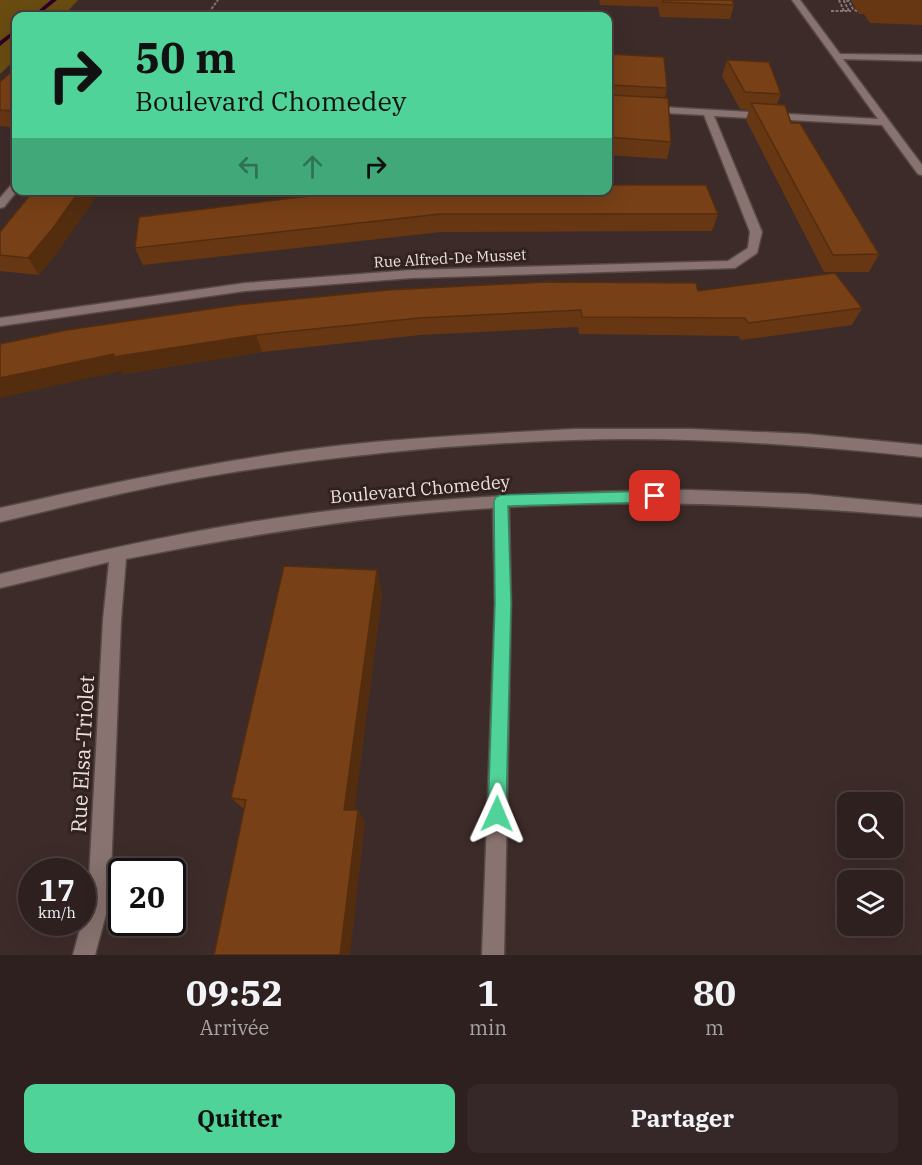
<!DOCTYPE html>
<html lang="fr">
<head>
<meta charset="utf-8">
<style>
	:root { --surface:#2e201f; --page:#362828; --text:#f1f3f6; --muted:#a7a3a4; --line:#493e3d; --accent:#50d398 }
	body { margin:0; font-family:"IBM Plex Serif",serif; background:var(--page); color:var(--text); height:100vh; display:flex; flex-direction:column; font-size:22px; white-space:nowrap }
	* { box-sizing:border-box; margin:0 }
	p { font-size:20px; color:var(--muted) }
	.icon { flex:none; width:33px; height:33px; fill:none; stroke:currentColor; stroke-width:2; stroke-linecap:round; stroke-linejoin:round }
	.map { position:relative; height:955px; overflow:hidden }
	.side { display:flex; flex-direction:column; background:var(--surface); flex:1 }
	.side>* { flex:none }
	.guide { position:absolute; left:12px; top:12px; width:600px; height:183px; border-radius:12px; box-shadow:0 6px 24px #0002,0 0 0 2px var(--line); background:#50d398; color:#111; overflow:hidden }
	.buttons { position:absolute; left:837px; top:792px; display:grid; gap:12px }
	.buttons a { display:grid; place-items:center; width:66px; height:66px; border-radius:12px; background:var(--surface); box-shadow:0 6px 24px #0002,0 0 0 2px var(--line); font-size:30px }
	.speed { position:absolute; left:18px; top:858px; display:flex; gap:12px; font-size:30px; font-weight:700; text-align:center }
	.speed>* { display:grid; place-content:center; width:78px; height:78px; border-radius:50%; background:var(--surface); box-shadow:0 6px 24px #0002,0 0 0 2px var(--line); line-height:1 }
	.speed small { font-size:15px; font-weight:400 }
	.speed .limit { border:3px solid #111; border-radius:9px; background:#fff; color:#111 }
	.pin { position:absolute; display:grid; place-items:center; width:51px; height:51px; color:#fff; margin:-26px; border-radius:12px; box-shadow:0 3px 9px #0006 }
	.me { position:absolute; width:66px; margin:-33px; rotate:1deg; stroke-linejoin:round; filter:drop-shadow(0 0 4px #0008) }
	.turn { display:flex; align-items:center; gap:21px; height:126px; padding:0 24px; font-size:27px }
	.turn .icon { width:78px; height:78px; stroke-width:2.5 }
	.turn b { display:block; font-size:42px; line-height:51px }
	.lanes { display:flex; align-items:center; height:57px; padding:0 24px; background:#0003; justify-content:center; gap:30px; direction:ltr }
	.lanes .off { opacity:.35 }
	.eta { display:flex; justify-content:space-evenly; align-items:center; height:102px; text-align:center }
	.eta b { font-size:36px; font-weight:700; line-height:42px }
	.action { display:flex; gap:12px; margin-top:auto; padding:12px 24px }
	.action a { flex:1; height:69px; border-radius:12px; background:var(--accent); color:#111; font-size:24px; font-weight:700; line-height:69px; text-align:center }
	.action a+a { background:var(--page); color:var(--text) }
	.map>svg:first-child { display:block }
	.green { fill:#694c10 }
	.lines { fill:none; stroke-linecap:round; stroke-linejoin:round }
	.stream { fill:#2c0027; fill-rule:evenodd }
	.minor-casing { stroke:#574947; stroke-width:3 }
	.path { stroke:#857674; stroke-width:2; stroke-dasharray:3 1.5; stroke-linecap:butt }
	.minor { fill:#887370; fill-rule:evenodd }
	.wall { fill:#673713 }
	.shaded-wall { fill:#542d0f }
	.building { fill:#784016; stroke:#542d0f; stroke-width:1.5 }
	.route { fill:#50d398; stroke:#348963; stroke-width:1.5 }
	.labels { text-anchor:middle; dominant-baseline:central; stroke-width:6; stroke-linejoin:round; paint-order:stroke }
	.far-street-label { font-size:15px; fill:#ebdfdd; stroke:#32221f }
	.street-label { font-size:18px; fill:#ebdfdd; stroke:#32221f }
	.near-street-label { font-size:21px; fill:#ebdfdd; stroke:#32221f }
</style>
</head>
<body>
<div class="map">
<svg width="922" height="955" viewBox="0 0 922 955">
	<rect width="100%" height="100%" fill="#3d2b29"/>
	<path class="green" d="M0,0H78L63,16H16V59L0,74Z"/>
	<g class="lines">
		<path class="stream" d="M51,0H57L37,16H32Z
			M16,29V33L0,46V41Z"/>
		<g class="minor-casing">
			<path id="minor" d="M792,0H800L840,54L922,55V61L843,59L922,165V175L918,174L882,125L714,116L762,232L757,253L735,268L412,278L245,291L0,326V318L245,283L412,270L728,261L748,248L750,232L704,115L608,110V104L878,119Z
				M16,183L18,190L4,207L0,208V198L12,184Z
				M574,429H691L807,434L922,445V457C806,445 689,436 572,440C457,444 342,455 228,473C152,485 76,504 0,522V508C114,482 228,458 344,445C420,437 497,433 574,429Z
				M690,490L806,494L922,505V517C784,505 647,499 509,507L511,603L504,955H482L495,603L493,508C370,515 247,535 126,559L121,620L110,899L95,955H73L88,899L103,620L109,562L0,588V574C114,547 228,522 345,509C460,496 574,491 690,490Z"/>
		</g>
		<path class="path" d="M839,0L844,11
			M831,11H851
			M849,11L844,1H849L853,9L858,12
			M206,16L218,0"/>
		<use href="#minor" class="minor"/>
	</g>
	<path class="wall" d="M599,0H732L734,5L730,19L660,17L658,6V7L600,5Z
		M851,0H922V25L870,23L864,14H859Z
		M608,54L667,88L665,98L671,142L667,159L608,155Z
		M727,60L781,94L777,104L791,123L879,254L869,272H824L746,120L749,110L740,109L722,76Z
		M16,71V128L0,126V82Z
		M292,198L718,214L712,231L441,232L143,265L135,248Z
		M0,232L62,246L39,275L0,271Z
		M698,291L862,308L852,325L741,340L738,336L579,334L578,327L420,335L262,352L123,374L121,371L0,344Z
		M377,570L382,595L354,810H358L365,823L244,809L231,798Z"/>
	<path class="shaded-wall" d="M16,107V120L12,111Z
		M80,190H101L62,246L39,275L28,258Z
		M256,335L262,352L123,374L121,371L0,398V378L114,354Z
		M377,570L382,595L353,823L344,810Z
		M358,810L365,823L350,955H340Z"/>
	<path class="building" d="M663,0H732L734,5L663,2Z
		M608,54L664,57L667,88L611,85L609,93L611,95L668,98L671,142L608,137Z
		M727,60L769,62L781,94L745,92Z
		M12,71H16V107L12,111L0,110V82Z
		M751,103L785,105L791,123H800L879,254L833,255Z
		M608,185H706L718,214H440L135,248L139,217L292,198L379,190H608Z
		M34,190H80L53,228L28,258L0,255V232Z
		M835,273L862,308L748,323L745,318L582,317L581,310L419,318L256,335L113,357L114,354L0,378V344L67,330L237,305L388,290L546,282L696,283L698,291Z
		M284,566L377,570L344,810H358L340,955H214L246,800L231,798Z"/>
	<path class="route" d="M655,491L660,492L662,496L660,500L655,502L508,506L511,603L506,814L503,821L497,824L490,821L488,814L495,603L494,501L496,497L501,495Z"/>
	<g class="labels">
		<g class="far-street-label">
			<text transform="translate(450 258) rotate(-3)">Rue Alfred-De Musset</text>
		</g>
		<g class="street-label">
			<text transform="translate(420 489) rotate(-5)">Boulevard Chomedey</text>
		</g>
		<g class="near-street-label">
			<text transform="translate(82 754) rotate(-87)">Rue Elsa-Triolet</text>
		</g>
	</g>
</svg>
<div class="buttons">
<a><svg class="icon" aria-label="search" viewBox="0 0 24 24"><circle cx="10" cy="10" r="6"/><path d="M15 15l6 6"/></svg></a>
<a><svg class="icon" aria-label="layers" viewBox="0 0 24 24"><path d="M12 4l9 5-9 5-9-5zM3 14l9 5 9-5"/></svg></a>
</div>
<div class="speed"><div>17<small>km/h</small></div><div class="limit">20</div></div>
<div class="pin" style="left:655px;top:496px;background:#d93025"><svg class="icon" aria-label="arrive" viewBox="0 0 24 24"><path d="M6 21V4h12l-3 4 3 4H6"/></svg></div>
<svg class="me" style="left:497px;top:814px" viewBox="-20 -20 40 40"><path d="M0-17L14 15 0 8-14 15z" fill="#50d398" stroke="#fff" stroke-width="4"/></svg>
<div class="guide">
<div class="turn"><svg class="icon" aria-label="right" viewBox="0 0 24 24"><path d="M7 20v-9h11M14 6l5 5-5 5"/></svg><div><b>50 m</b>Boulevard Chomedey</div></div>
<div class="lanes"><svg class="icon off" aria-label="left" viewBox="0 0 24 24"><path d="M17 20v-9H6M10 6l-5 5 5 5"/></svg><svg class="icon off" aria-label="ahead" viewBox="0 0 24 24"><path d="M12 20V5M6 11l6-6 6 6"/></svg><svg class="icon" aria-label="right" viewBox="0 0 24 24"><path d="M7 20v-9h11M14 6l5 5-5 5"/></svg></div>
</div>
</div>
<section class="side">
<div class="eta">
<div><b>09:52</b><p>Arrivée</p></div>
<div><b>1</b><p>min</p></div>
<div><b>80</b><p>m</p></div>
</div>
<div class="action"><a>Quitter</a><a>Partager</a></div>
</section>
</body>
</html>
